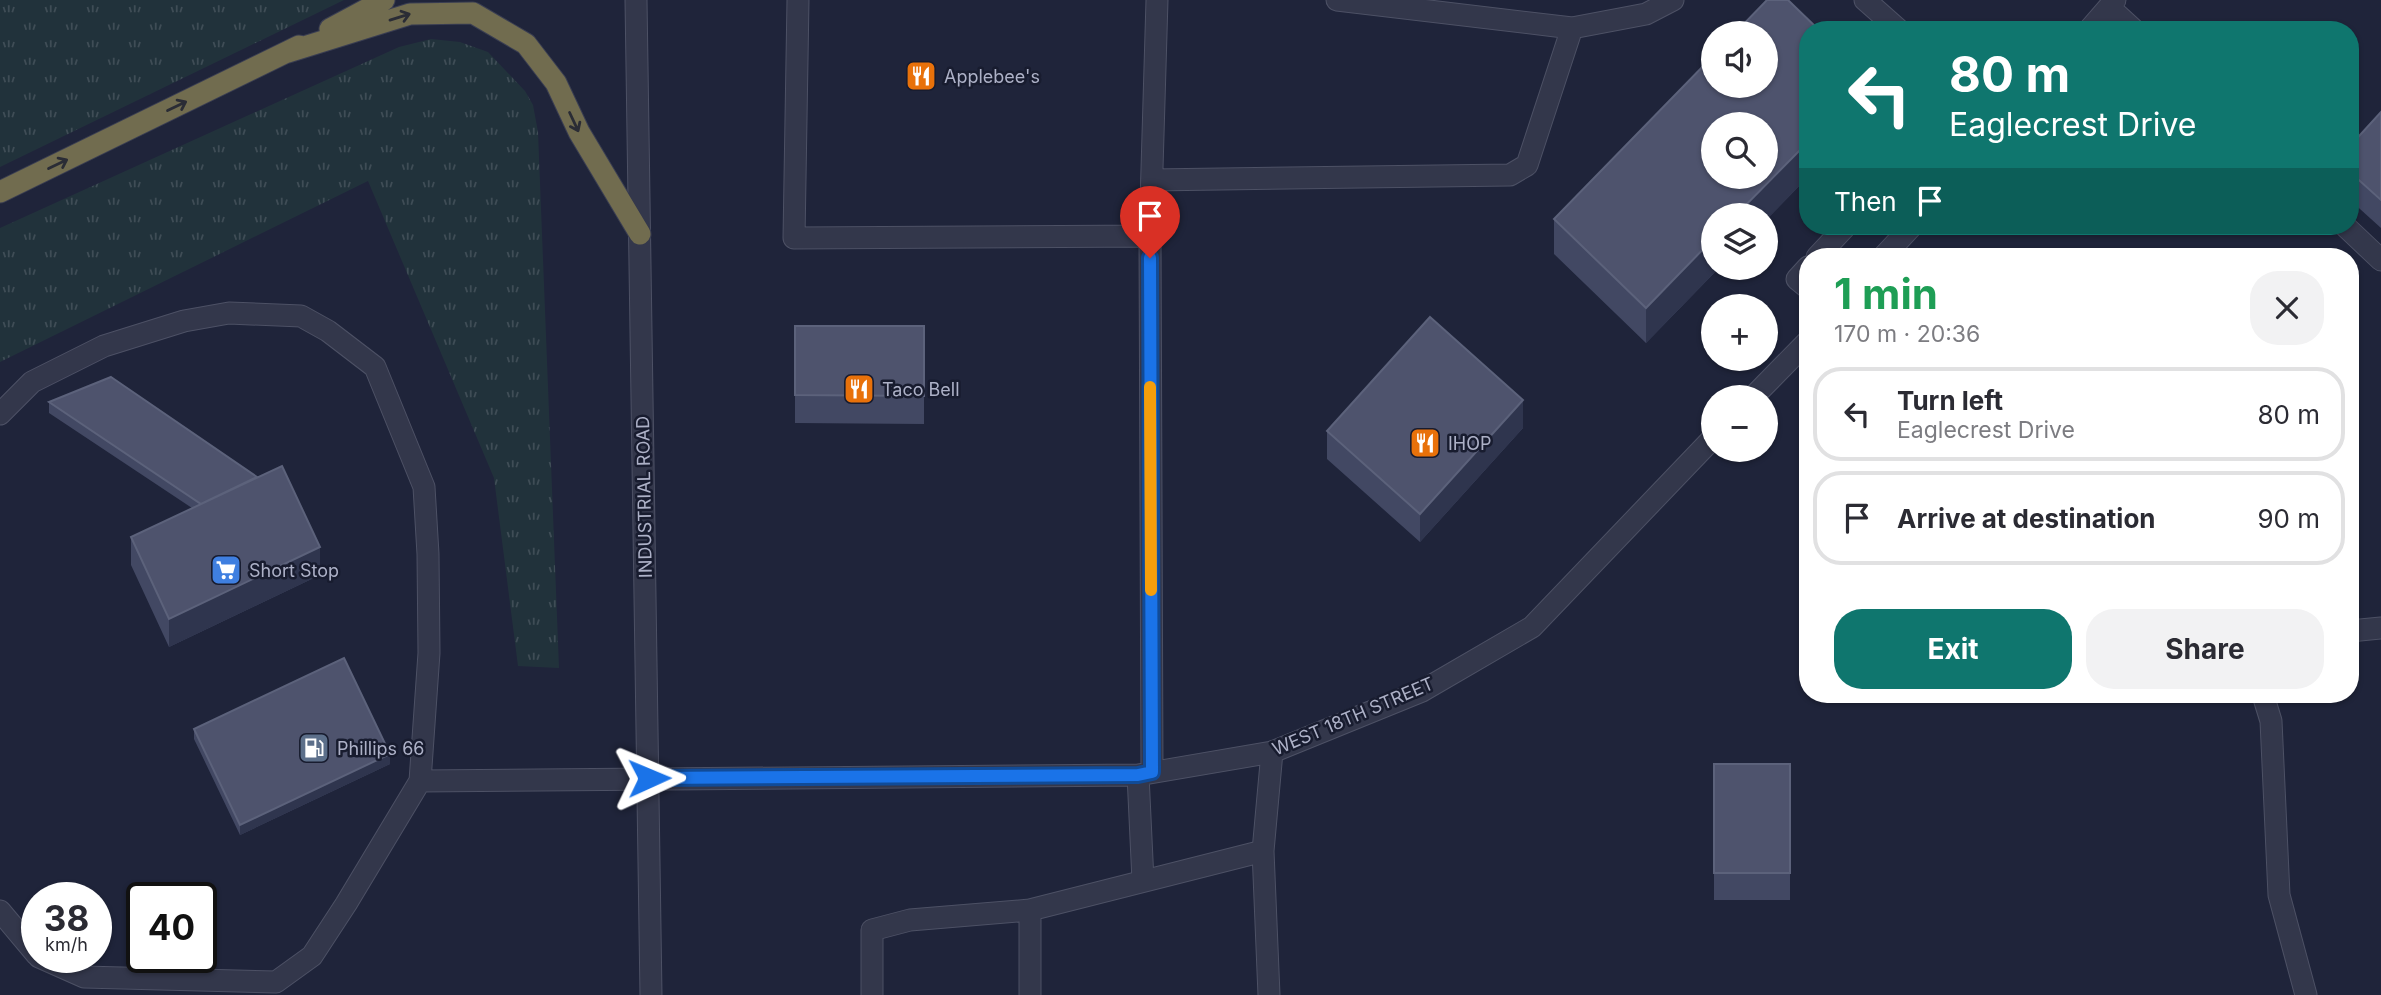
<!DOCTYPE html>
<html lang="en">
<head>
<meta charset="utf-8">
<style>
	:root { --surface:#fff; --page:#f2f2f3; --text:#2b2b33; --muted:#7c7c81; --line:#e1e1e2; --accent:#0f766e }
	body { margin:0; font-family:Inter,sans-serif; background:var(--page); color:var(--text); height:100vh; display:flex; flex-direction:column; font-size:26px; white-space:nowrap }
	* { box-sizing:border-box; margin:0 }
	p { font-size:23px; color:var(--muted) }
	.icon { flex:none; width:38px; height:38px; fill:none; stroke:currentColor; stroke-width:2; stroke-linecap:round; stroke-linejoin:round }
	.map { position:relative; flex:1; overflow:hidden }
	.drawer { position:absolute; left:1799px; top:248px; width:560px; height:455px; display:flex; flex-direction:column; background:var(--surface); border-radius:28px; box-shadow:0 2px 5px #0004 }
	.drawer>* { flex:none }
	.hud { position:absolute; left:1799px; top:21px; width:560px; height:214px; border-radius:28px; box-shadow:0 2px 5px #0004; background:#0f766e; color:#fff; overflow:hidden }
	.buttons { position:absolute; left:1701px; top:21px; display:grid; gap:14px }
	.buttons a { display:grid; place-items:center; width:77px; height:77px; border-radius:50%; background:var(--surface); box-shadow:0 2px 5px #0004; font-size:35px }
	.speed { position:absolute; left:21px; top:882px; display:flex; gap:14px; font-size:35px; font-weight:700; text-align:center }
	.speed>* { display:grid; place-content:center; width:91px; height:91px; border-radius:50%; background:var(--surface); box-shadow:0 2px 5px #0004; line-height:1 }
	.speed small { font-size:18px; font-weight:400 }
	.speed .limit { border:4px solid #111; border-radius:10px; background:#fff; color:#111 }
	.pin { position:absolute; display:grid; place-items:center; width:60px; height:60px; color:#fff; margin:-72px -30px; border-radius:50% 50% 50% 0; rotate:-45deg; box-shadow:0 0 7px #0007 }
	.pin .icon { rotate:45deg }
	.me { position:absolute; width:77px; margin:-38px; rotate:89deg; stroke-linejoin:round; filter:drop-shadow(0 0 5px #0008) }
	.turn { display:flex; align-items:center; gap:24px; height:147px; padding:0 35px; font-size:32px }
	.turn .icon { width:91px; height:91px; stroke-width:2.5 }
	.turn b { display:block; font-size:49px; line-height:60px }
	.then { display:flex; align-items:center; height:66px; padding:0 35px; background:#0003; gap:14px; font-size:26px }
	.round { display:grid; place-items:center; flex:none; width:74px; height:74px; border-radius:28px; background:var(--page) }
	.head { display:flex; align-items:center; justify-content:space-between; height:119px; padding:0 35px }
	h1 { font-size:42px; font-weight:700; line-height:52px; color:#1e9e55 }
	.cta { display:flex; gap:14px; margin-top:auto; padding:14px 35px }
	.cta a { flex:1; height:80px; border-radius:28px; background:var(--accent); color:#fff; font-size:28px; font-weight:700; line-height:80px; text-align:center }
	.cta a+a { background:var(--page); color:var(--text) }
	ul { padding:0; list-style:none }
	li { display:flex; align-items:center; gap:21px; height:94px; margin:0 14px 10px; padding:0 21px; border:4px solid var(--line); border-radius:28px }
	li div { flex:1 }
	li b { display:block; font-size:26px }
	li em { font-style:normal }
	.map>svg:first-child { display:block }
	.grass { fill:url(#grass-tufts) }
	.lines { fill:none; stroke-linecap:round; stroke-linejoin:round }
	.minor-casing { stroke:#4d5165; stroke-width:23 }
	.highway-casing { stroke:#3a3e52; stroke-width:23 }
	.minor { stroke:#33374b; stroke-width:21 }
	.highway { stroke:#716c4f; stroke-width:21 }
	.wall { fill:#424863 }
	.shaded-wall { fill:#2f354e }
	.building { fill:#4e536d; stroke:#5c627b; stroke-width:2; fill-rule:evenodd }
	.oneway { stroke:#2a2c35 }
	.route-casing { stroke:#114b97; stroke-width:18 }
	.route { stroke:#1a73e8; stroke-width:12 }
	.slow { stroke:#f59e0b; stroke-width:12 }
	.labels { text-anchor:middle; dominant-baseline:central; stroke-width:5; stroke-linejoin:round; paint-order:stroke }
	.poi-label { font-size:18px; fill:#adb1c7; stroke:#181c2f; text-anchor:start }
	.street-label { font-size:18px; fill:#adb1c7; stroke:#181c2f }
</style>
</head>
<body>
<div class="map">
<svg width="2381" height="995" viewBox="0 0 2381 995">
	<defs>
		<pattern id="grass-tufts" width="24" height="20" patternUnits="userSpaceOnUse" patternTransform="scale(1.75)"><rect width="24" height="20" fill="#21323b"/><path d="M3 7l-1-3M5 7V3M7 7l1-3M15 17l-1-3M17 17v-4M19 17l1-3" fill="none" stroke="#3f4d56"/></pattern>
	</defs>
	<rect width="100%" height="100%" fill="#1f243a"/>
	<path class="grass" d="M0,0H344L0,167Z
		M431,39L460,42L488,52L525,91L533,105L538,132L559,668L518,666L494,478L368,181L0,362V228L399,47Z"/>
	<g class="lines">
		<g class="minor-casing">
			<path id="minor" d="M636,0L651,995
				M798,0L794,238L1150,236
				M1337,0L1572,28L1646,14L1673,0
				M1865,0L1899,30
				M2109,7L2134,30
				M2089,30L2115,0
				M1152,180L1510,175L1527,165L1572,28
				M2345,226L2381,260
				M1817,257L1846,226
				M1883,257L1912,226
				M1808,267L1797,279L1808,288
				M1753,397L1808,341
				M0,414L32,382L104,346L184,321L229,313L301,316L328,331L375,367L424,487L428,554L429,653L420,781L346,904L312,956L276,982L84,977L39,957
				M2350,631L2381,628
				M2263,695L2271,721L2279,895L2306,995
				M1152,772L1150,236L1157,0
				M1138,775L1143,881
				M420,781L1138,775L1272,752L1422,691L1532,627L1713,438
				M1263,851L1269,995
				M0,911L37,955
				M872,995V930L910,920L1030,910
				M1030,995V910L1263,851L1272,752"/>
		</g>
		<g class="highway-casing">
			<path id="highway" d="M330,29L384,0
				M288,52L410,14L473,13L526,44L556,83L579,132L640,234
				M0,192L299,46"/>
		</g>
		<use href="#minor" class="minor"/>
		<use href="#highway" class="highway"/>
	</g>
	<path class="wall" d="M2381,112V228L2350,200V146Z
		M1808,177L1766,220V215L1713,268H1719L1646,343L1554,254V219Z
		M795,326H924V424L795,423Z
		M49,402L320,575L169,647L131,565V537L192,508L49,413Z
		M1523,428L1420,542L1327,459V431Z
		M194,729L390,764L240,835L194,739Z
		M1714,764H1790V900H1714Z"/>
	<path class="shaded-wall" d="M1808,142V177L1766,220V215H1736Z
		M1713,239V268H1719L1646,343V308Z
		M1523,400V428L1420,542V514Z
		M320,547V575L169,647V619Z
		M390,754V764L240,835V825Z"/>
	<path class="building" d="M1767,0H1788L1819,30H1808V142L1736,215H1713V239L1646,308L1554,219L1713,56V86H1766V33H1735ZM1713,124H1766V177H1713Z
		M2381,112V200L2350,172V146Z
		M1430,317L1523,400L1420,514L1327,431Z
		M795,326H924V396L795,395Z
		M111,377L257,477L201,504L49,402Z
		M282,466L320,547L169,619L131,537Z
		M344,658L390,754L240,825L194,729Z
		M1714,764H1790V873H1714Z"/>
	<defs><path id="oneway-shaft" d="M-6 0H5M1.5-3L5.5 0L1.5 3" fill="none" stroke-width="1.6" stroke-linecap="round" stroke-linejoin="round" transform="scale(1.75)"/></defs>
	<g class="oneway">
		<use href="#oneway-shaft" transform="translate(400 17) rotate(-17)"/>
		<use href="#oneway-shaft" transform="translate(177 106) rotate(-26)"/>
		<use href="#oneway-shaft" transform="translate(574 122) rotate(65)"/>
		<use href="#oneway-shaft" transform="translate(58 164) rotate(-26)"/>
	</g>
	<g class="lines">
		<g class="route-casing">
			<path id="route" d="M649,778L1138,775L1152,772L1150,258"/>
		</g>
		<use href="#route" class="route"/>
		<path class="slow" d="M1150,387L1151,590"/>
	</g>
	<defs>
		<g id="restaurant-square" transform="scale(1.575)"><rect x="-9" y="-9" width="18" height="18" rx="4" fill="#e8710a" stroke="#181c2f"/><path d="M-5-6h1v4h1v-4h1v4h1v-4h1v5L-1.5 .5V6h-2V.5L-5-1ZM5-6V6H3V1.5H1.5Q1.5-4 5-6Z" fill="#fff"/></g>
		<g id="supermarket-square" transform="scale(1.575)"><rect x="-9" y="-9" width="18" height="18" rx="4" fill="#3f7fe0" stroke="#181c2f"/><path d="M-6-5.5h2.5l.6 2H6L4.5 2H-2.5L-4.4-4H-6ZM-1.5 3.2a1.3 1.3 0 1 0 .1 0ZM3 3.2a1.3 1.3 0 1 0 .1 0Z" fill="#fff"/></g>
		<g id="fuel-square" transform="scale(1.575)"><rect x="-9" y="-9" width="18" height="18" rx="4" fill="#5c6f8a" stroke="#181c2f"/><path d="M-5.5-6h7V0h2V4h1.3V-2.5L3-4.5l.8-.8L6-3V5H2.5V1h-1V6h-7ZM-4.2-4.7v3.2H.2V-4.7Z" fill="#fff"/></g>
	</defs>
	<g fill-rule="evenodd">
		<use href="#restaurant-square" x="921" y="76"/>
		<use href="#restaurant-square" x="859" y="389"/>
		<use href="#restaurant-square" x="1425" y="443"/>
		<use href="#supermarket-square" x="226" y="570"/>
		<use href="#fuel-square" x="314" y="748"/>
	</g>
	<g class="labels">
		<g class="poi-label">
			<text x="944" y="76">Applebee's</text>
			<text x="882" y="389">Taco Bell</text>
			<text x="1448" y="443">IHOP</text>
			<text x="249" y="570">Short Stop</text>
			<text x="337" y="748">Phillips 66</text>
		</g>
		<g class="street-label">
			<text transform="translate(644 497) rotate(-91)">INDUSTRIAL ROAD</text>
			<text transform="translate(1353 716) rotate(-23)">WEST 18TH STREET</text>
		</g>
	</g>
</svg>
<div class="buttons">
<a><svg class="icon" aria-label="sound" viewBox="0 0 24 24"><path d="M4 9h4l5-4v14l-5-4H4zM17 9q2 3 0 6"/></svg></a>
<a><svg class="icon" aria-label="search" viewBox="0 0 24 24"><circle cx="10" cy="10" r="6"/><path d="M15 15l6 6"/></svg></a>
<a><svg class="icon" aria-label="layers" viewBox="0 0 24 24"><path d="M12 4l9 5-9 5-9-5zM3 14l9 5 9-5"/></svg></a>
<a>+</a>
<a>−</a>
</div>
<div class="speed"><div>38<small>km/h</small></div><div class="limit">40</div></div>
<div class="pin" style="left:1150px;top:258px;background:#d93025"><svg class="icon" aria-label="arrive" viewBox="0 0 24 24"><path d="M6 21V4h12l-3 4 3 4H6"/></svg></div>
<svg class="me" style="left:649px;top:778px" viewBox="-20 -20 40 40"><path d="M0-17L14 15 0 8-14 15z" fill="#1a73e8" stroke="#fff" stroke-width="4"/></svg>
<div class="hud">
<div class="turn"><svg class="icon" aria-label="left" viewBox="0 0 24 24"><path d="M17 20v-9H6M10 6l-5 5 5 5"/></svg><div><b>80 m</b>Eaglecrest Drive</div></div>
<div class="then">Then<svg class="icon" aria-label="arrive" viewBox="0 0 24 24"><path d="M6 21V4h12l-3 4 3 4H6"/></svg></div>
</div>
<section class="drawer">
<div class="head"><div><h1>1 min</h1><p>170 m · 20:36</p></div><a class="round"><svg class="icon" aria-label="close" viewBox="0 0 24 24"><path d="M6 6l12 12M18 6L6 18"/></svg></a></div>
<ul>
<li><svg class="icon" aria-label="left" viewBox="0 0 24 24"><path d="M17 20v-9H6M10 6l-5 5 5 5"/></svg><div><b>Turn left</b><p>Eaglecrest Drive</p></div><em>80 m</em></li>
<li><svg class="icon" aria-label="arrive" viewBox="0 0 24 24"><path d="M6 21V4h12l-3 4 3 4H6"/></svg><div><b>Arrive at destination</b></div><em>90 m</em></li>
</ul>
<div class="cta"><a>Exit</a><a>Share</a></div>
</section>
</div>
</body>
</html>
